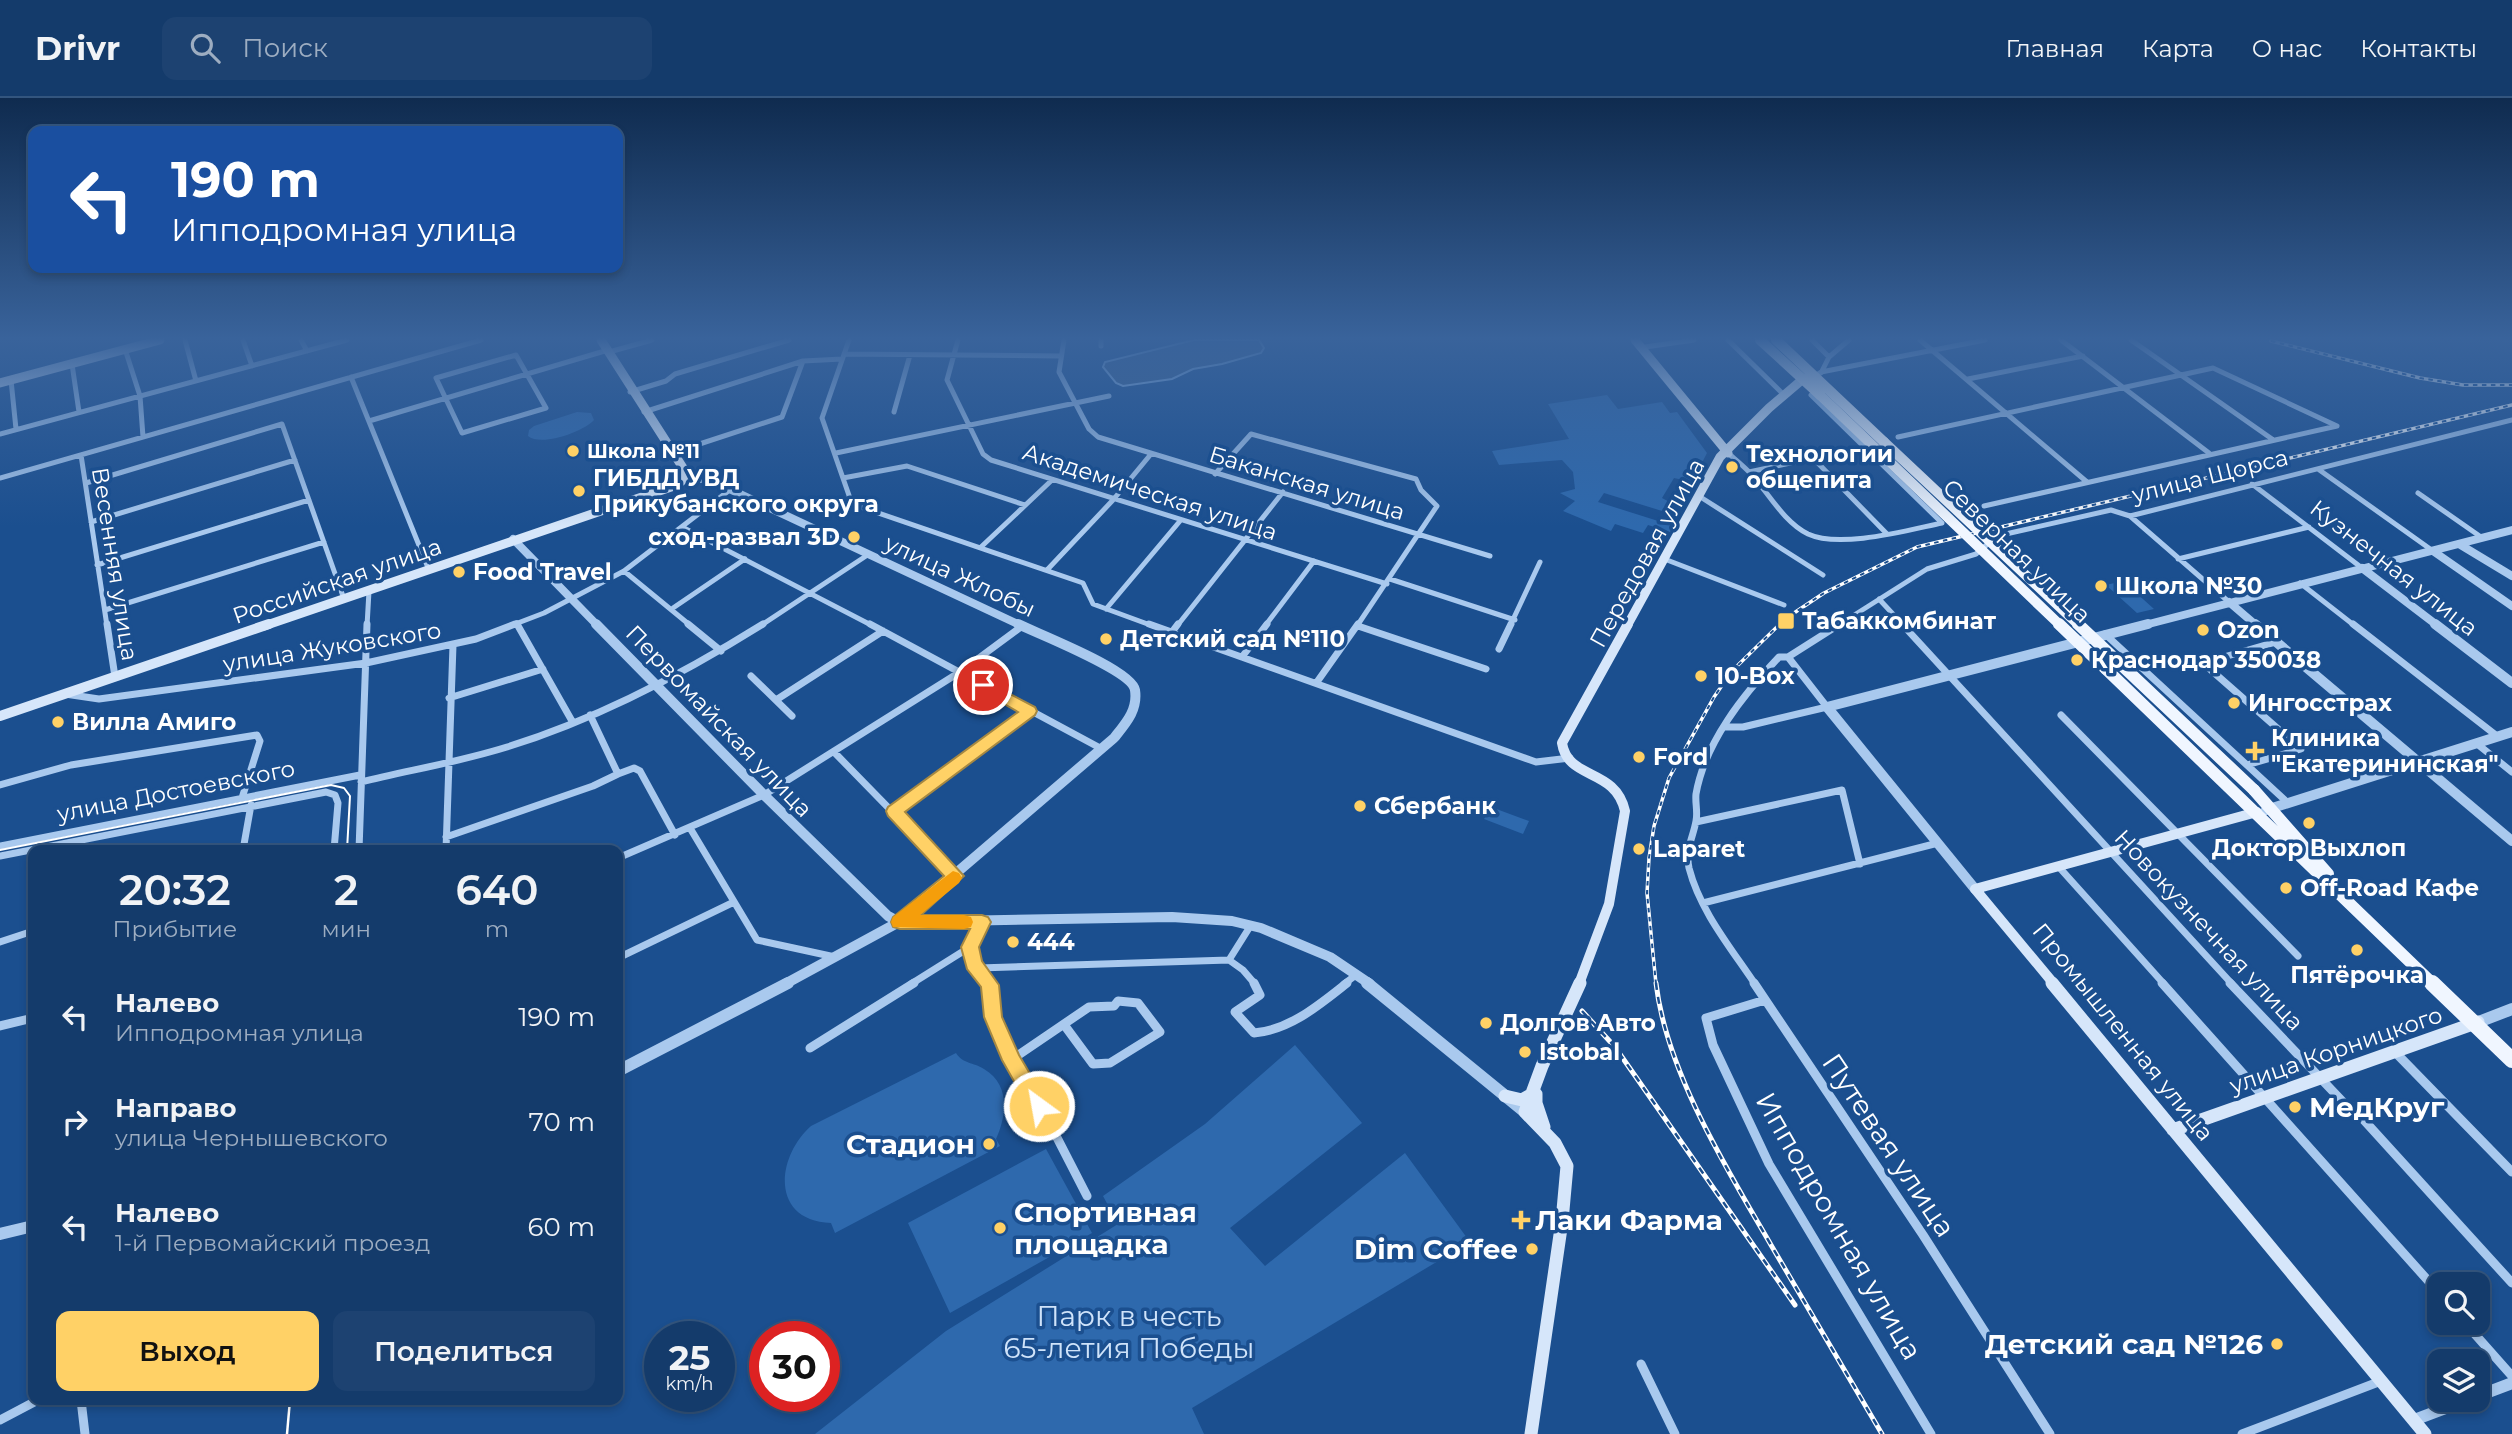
<!DOCTYPE html>
<html lang="ru">
<head>
<meta charset="utf-8">
<style>
	:root { --surface:#143b6b; --page:#1d4271; --text:#f1f3f6; --muted:#9dadc1; --line:#33557e; --accent:#ffd166 }
	body { margin:0; font-family:Montserrat,sans-serif; background:var(--page); color:var(--text); height:100vh; display:flex; flex-direction:column; font-size:26px; white-space:nowrap }
	* { box-sizing:border-box; margin:0 }
	p { font-size:23px; color:var(--muted) }
	.icon { flex:none; width:38px; height:38px; fill:none; stroke:currentColor; stroke-width:2; stroke-linecap:round; stroke-linejoin:round }
	.map { position:relative; flex:1; overflow:hidden }
	.details { position:absolute; left:28px; top:747px; width:595px; height:560px; display:flex; flex-direction:column; background:var(--surface); border-radius:14px; box-shadow:0 4px 10px #0003,0 0 0 2px var(--line) }
	.details>* { flex:none }
	.guide { position:absolute; left:28px; top:28px; width:595px; height:147px; border-radius:14px; box-shadow:0 4px 10px #0003,0 0 0 2px var(--line); background:#1a4fa0; color:#fff; overflow:hidden }
	.controls { position:absolute; left:2427px; top:1174px; display:grid; gap:14px }
	.controls a { display:grid; place-items:center; width:63px; height:63px; border-radius:14px; background:var(--surface); box-shadow:0 4px 10px #0003,0 0 0 2px var(--line); font-size:35px }
	.speed { position:absolute; left:644px; top:1223px; display:flex; gap:14px; font-size:35px; font-weight:700; text-align:center }
	.speed>* { display:grid; place-content:center; width:91px; height:91px; border-radius:50%; background:var(--surface); box-shadow:0 4px 10px #0003,0 0 0 2px var(--line); line-height:1 }
	.speed small { font-size:18px; font-weight:400 }
	.speed .limit { border:10px solid #d22; background:#fff; color:#111 }
	.pin { position:absolute; display:grid; place-items:center; width:60px; height:60px; color:#fff; margin:-30px; border:4px solid #fff; border-radius:50%; box-shadow:0 2px 7px #0007 }
	.me { position:absolute; width:77px; margin:-38px; rotate:328deg; stroke-linejoin:round; filter:drop-shadow(0 0 5px #0008) }
	.turn { display:flex; align-items:center; gap:24px; height:147px; padding:0 28px; font-size:32px }
	.turn .icon { width:91px; height:91px; stroke-width:2.5 }
	.turn b { display:block; font-size:49px; line-height:60px }
	.eta { display:flex; justify-content:space-evenly; align-items:center; height:119px; text-align:center }
	.eta b { font-size:42px; font-weight:600; line-height:49px }
	.action { display:flex; gap:14px; margin-top:auto; padding:14px 28px }
	.action a { flex:1; height:80px; border-radius:14px; background:var(--accent); color:#111; font-size:28px; font-weight:600; line-height:80px; text-align:center }
	.action a+a { background:var(--page); color:var(--text) }
	ul { padding:0; list-style:none }
	li { display:flex; align-items:center; gap:21px; height:105px; padding:0 28px }
	li div { flex:1 }
	li b { display:block; font-size:26px }
	li em { font-style:normal }
	header { display:flex; align-items:center; gap:42px; box-sizing:border-box; height:98px; padding:0 35px; background:var(--surface); border-bottom:2px solid var(--line) }
	header strong { font-size:33px }
	nav { display:flex; gap:38px; margin-inline-start:auto; font-size:24px }
	.search { width:490px; height:63px; background:var(--page); display:flex; align-items:center; gap:18px; box-sizing:border-box; padding:0 24px; border-radius:14px; color:var(--muted); font-size:26px }
	.map>svg:first-child { display:block }
	.green { fill:#2e69ad }
	.water { fill:#3c6290; stroke:#9cc4f0; stroke-width:2 }
	.lines { fill:none; stroke-linecap:round; stroke-linejoin:round }
	.minor-far2 { stroke:#a9c9ee; stroke-width:5 }
	.minor-far1 { stroke:#a9c9ee; stroke-width:7 }
	.minor { stroke:#a9c9ee; stroke-width:9 }
	.tertiary-far2 { stroke:#a9c9ee; stroke-width:8 }
	.tertiary-far1 { stroke:#a9c9ee; stroke-width:10 }
	.tertiary { stroke:#a9c9ee; stroke-width:12 }
	.secondary-far2 { stroke:#d6e6fa; stroke-width:9 }
	.secondary-far1 { stroke:#d6e6fa; stroke-width:10 }
	.secondary { stroke:#d6e6fa; stroke-width:13 }
	.primary-far2 { stroke:#f0f6ff; stroke-width:10 }
	.primary-far1 { stroke:#f0f6ff; stroke-width:12 }
	.primary { stroke:#f0f6ff; stroke-width:16 }
	.tram-far1 { stroke:#fff; stroke-width:2 }
	.tram { stroke:#fff; stroke-width:2.5 }
	.rail-far1-casing { stroke:#fff; stroke-width:3.5 }
	.rail-casing { stroke:#fff; stroke-width:5 }
	.rail-far1 { stroke:#1b4f8f; stroke-width:2; stroke-dasharray:4.5; stroke-linecap:butt }
	.rail { stroke:#1b4f8f; stroke-width:2.5; stroke-dasharray:7; stroke-linecap:butt }
	.primary-bridge-far1 { stroke:#f0f6ff; stroke-width:10 }
	.primary-bridge { stroke:#f0f6ff; stroke-width:12 }
	.route { fill:#ffd166; stroke:#a68842; stroke-width:2 }
	.slow { fill:#f59e0b }
	.poi-dot { fill:#ffd166; stroke:#1b4f8f; stroke-width:2.5 }
	.labels { text-anchor:middle; dominant-baseline:central; stroke-width:7; stroke-linejoin:round; paint-order:stroke }
	.far-poi-label { font-size:19px; font-weight:bold; fill:#fff; stroke:#1b4f8f; text-anchor:start }
	.poi-label { font-size:23px; font-weight:bold; fill:#fff; stroke:#1b4f8f; text-anchor:start }
	.street-label { font-size:23px; fill:#fff; stroke:#1b4f8f }
	.near-poi-label { font-size:28px; font-weight:bold; fill:#fff; stroke:#1b4f8f; text-anchor:start }
	.near-street-label { font-size:28px; fill:#fff; stroke:#1b4f8f }
	.near-park-label { font-size:28px; fill:#cfe3fa; stroke:#1b4f8f }
</style>
</head>
<body>
<header>
<strong>Drivr</strong>
<div class="search"><svg class="icon" aria-label="search" viewBox="0 0 24 24"><circle cx="10" cy="10" r="6"/><path d="M15 15l6 6"/></svg>Поиск</div>
<nav><a>Главная</a><a>Карта</a><a>О нас</a><a>Контакты</a></nav>
</header>
<div class="map">
<svg width="2512" height="1336" viewBox="0 0 2512 1336">
	<rect width="100%" height="100%" fill="#1b4f8f"/>
	<path class="green" d="M1607,297L1618,311L1662,304L1670,315L1677,314L1707,355L1692,384L1674,380L1662,400L1679,409L1675,417L1604,395L1598,404L1674,428L1670,434L1648,427L1643,435L1615,426L1611,433L1563,413L1575,403L1560,395L1575,391L1573,374L1562,362L1499,367L1492,353L1569,341L1548,306Z
		M577,314L591,315L594,322C583,334 541,349 528,338L529,332L534,328Z
		M2123,483L2154,511L2137,515L2106,487Z
		M1491,709L1529,723L1523,736L1484,721Z
		M1295,947L1362,1025L1230,1130L1265,1168L1405,1055L1470,1144L1192,1310L1204,1336H815L946,1233L1118,1126L1103,1098L1205,1026Z
		M956,955C963,966 973,964 984,971C1010,986 1007,1017 996,1041L1000,1048L835,1135L831,1125C770,1123 776,1059 811,1028Z
		M1046,1051L1092,1135L950,1215L908,1125Z"/>
	<path class="water" d="M1194,242H1259L1264,250L1261,255L1222,266L1193,271L1172,281L1123,288L1116,285L1103,269L1105,264Z"/>
	<g class="lines">
		<path class="minor-far2" d="M185,242L196,283
			M243,242L252,268
			M301,242L307,253
			M849,242L822,320L852,406L1083,485L1093,506L1153,528
			M958,242L947,282L983,356L991,362L1387,486
			M1064,242L1059,274L1089,331L1098,339L1490,458
			M1101,242V248
			M1728,242L1784,297
			M1812,242L1829,259
			M1920,242L2087,384
			M2061,242L2209,355
			M2131,242L2272,341
			M1645,249L1694,242
			M125,251L140,298L143,339
			M609,254L652,242
			M844,256L1061,258
			M516,257L546,310L462,335L436,280Z
			M72,266L79,314
			M1821,275L1829,259L1849,242
			M1815,278L1821,274L1985,242
			M351,279L429,472
			M1968,281L2083,258
			M11,282L16,331
			M630,294L666,283L675,276L789,242
			M644,314L803,263L842,261
			M894,314L910,257
			M369,323L608,252
			M0,336L347,242
			M1898,339L2213,270L2337,328
			M836,355L1109,298
			M1728,355C1736,362 1745,369 1752,377C1769,396 1784,424 1808,436C1840,451 1908,432 1942,425L1811,297
			M669,356L782,319L803,263
			M81,357L107,528
			M1812,359L1887,436
			M2318,371L2433,453
			M1749,374L1864,349
			M1215,376L1251,336L1416,381L1421,392L1437,408L1357,528
			M0,380L481,242
			M843,380L907,368L1025,407
			M86,385L282,326L344,501
			M2252,386L2362,470
			M2418,395L2481,439
			M1702,400L1823,477
			M1984,408L2337,328
			M2130,418L2229,504
			M91,424L295,362
			M682,429L873,528
			M981,449L1052,382
			M2178,461L2309,429
			M1667,462L1784,507
			M97,467L309,402
			M1047,472L1113,402L1151,356
			M624,473L691,528
			M1390,481L1515,522
			M2300,485L2355,528
			M1879,501L1904,528
			M673,510L745,461
			M1106,511L1180,423
			M105,512L324,444
			M516,525L518,528
			M367,528L369,493
			M510,528L544,515L624,473L731,391
			M760,528L869,456
			M1177,528L1283,394
			M1265,528L1314,463
			M1510,528L1540,464
			M1837,528L1927,471L1976,456L1997,438L2111,412L2130,418L2512,322"/>
		<path class="minor-far1" d="M107,526L115,579
			M517,526L572,623
			M688,526L721,553
			M870,526L1102,651
			M1149,526L1536,664L1570,660
			M1902,526L2232,886
			M2353,526L2497,638
			M1358,528L1486,571
			M1172,534L1178,526
			M2105,536L2288,705
			M1499,551L1511,526
			M1242,559L1267,526
			M751,578L792,618
			M1317,584L1358,526
			M65,596L99,601L366,565L476,541L515,526
			M449,600L543,571
			M776,602L883,533
			M590,617L618,676L634,670L640,673L675,737
			M2061,617L2298,858
			M1725,629H1743L1827,609L1788,559
			M2476,645L2512,674
			M834,654L955,778
			M2247,667L2301,651L2203,565L2276,544
			M361,684C410,672 459,664 507,649C598,621 683,576 763,526
			M0,687L71,667L257,637L260,643L242,700
			M894,714L1029,613
			M1696,724L1842,692L1860,766
			M690,730L757,842L835,859
			M446,739L593,688L618,676
			M0,748L360,677
			M243,752L251,707
			M359,752L367,526
			M446,752L453,547
			M0,758L326,694L335,697L338,705L334,752
			M618,760L764,697L960,574L1021,529
			M2058,768L2164,886
			M1703,805L1938,745
			M0,844L33,833
			M970,849L974,866L979,870L1229,862L1251,827
			M618,860L734,804
			M1229,862L1243,872L1255,886
			M979,870L990,886
			M911,886L970,849L982,824
			M1344,886L1356,877
			M1755,886C1731,850 1700,813 1689,770C1685,751 1693,740 1696,723C1698,714 1695,705 1696,696C1705,644 1744,596 1779,559H1788L1840,526"/>
		<path class="minor" d="M988,885L993,919L1011,962L1050,1026L1087,1098
			M1254,885L1260,897L1235,914L1254,935C1290,932 1319,907 1347,885
			M1754,885L1923,1137L2050,1336
			M2162,885L2440,1196
			M2230,885L2344,1005L2352,1009L2512,1185
			M1765,902L1706,920L1713,947L1769,1066L1931,1336
			M0,928L33,920
			M810,950L914,885
			M2394,953L2512,1074
			M1011,962L1089,909L1114,908L1118,903L1138,905L1160,934L1110,965L1093,966L1065,928
			M33,993V1007
			M2465,1225L2512,1278
			M1641,1266L1675,1336
			M81,1302L85,1336
			M0,1322L38,1302
			M2242,1336L2381,1283"/>
		<path class="tertiary-far2" d="M679,381H708L1022,528
			M513,441L598,528
			M2459,446L2512,478
			M2433,453L2512,508
			M2362,470L2438,528
			M2229,504L2257,528
			M2141,528L2512,432"/>
		<path class="tertiary-far1" d="M596,526L764,697L888,818L899,824L1172,819L1232,823L1261,830L1330,859L1370,886
			M2255,526L2512,743
			M2435,526L2512,585
			M2266,712L2512,634
			M1975,791L1827,609L2148,526
			M785,886L899,824L1114,640C1126,625 1138,612 1135,592C1132,572 1038,536 1018,526"/>
		<path class="tertiary" d="M1367,885L1525,1014
			M2481,923L2512,911
			M618,973L788,885
			M0,1136L33,1128
			M2478,1298L2512,1285
			M2414,1322L2467,1302"/>
		<path class="secondary-far2" d="M1635,242L1728,355
			M0,285L160,242
			M264,528L677,387L685,380V373L601,242
			M1627,528L1720,359L1769,310L1803,281L1811,279"/>
		<path class="secondary-far1" d="M0,618L269,526
			M1579,886L1609,806L1625,713C1615,669 1568,683 1562,645L1628,526
			M2054,886L1975,791L2257,714"/>
		<path class="secondary" d="M2052,885L2425,1336
			M1536,996V1005L1544,1029
			M1505,998L1522,1002L1529,998
			M1525,1014L1542,968L1580,885
			M1525,1014L1555,1045L1567,1068L1562,1123L1531,1336
			M2173,1032L2478,924"/>
		<path class="primary-far2" d="M1760,242L1820,297
			M1776,242L1884,344"/>
		<path class="primary-far1" d="M2106,571L2433,886
			M2254,692L2328,776"/>
		<path class="primary" d="M2432,885L2512,962"/>
		<path class="tram-far1" d="M0,752L331,687L344,690L350,698L347,752"/>
		<path class="tram" d="M287,1336L290,1302"/>
		<g class="rail-far1-casing">
			<path id="rail-far1" d="M2271,243L2420,280L2463,287H2512
				M1656,886L1647,795L1649,760L1654,728L1669,680L1714,599L1732,573L1785,521L1824,495L1917,449L2512,307"/>
		</g>
		<g class="rail-casing">
			<path id="rail" d="M1656,885C1666,973 1727,1071 1771,1147C1808,1210 1845,1273 1882,1336
				M1582,913L1615,949L1795,1207"/>
		</g>
		<use href="#rail-far1" class="rail-far1"/>
		<use href="#rail" class="rail"/>
		<path class="primary-bridge-far1" d="M1820,297L2061,528
			M1884,344L2080,528"/>
		<path class="primary-bridge" d="M2059,526L2106,571
			M2078,526L2254,692"/>
	</g>
	<linearGradient id="sky" x2="0" y2="1"><stop stop-color="#0f2b4f"/><stop offset="0.56" stop-color="#39639b"/><stop offset="1" stop-color="#39639b" stop-opacity="0"/></linearGradient>
	<rect width="2512" height="429" fill="url(#sky)"/>
	<path class="route" d="M983,582L1035,609L1037,613L1035,617L905,714L964,778L921,817H982L988,819L991,824L979,849L982,863L999,887L1002,919L1019,957L1049,1008L1046,1015L1039,1017L1032,1015L1002,962L984,919L981,889L967,871L961,849L970,831H900L893,829L891,824L893,819L944,778L888,718L886,713L888,709L1018,614L978,591L975,587L978,583Z"/>
	<path class="slow" d="M953,773L959,775L962,780L959,785L920,817H964L971,819L973,824L971,829L964,831L893,829L891,824L893,819Z"/>
	<g class="poi-dot">
		<circle cx="573" cy="353" r="7"/>
		<circle cx="1732" cy="369" r="7"/>
		<circle cx="579" cy="393" r="7"/>
		<circle cx="854" cy="439" r="7"/>
		<circle cx="459" cy="474" r="7"/>
		<circle cx="2101" cy="488" r="7"/>
		<rect x="1777" y="514" width="18" height="18" rx="3.5"/>
		<circle cx="2203" cy="532" r="7"/>
		<circle cx="1106" cy="541" r="7"/>
		<circle cx="2077" cy="562" r="7"/>
		<circle cx="1701" cy="578" r="7"/>
		<circle cx="2234" cy="605" r="7"/>
		<circle cx="58" cy="624" r="7"/>
		<path d="M2251.5 642.5h7v7h7v7h-7v7h-7v-7h-7v-7h7z"/>
		<circle cx="1639" cy="659" r="7"/>
		<circle cx="1360" cy="708" r="7"/>
		<circle cx="2309" cy="725" r="7"/>
		<circle cx="1639" cy="751" r="7"/>
		<circle cx="2286" cy="790" r="7"/>
		<circle cx="1013" cy="844" r="7"/>
		<circle cx="2357" cy="852" r="7"/>
		<circle cx="1486" cy="925" r="7"/>
		<circle cx="1525" cy="954" r="7"/>
		<circle cx="2295" cy="1009" r="7"/>
		<circle cx="989" cy="1046" r="7"/>
		<path d="M1517.5 1111.5h7v7h7v7h-7v7h-7v-7h-7v-7h7z"/>
		<circle cx="1000" cy="1130" r="7"/>
		<circle cx="1532" cy="1151" r="7"/>
		<circle cx="2277" cy="1246" r="7"/>
	</g>
	<g class="labels">
		<g class="far-poi-label">
			<text x="587" y="353">Школа №11</text>
		</g>
		<g class="poi-label">
			<text x="1746" y="356">Технологии<tspan x="1746" dy="26">общепита</tspan></text>
			<text x="593" y="380">ГИБДД УВД<tspan x="593" dy="26">Прикубанского округа</tspan></text>
			<text x="840" y="439" text-anchor="end">сход-развал 3D</text>
			<text x="473" y="474">Food Travel</text>
			<text x="2115" y="488">Школа №30</text>
			<text x="1802" y="523">Табаккомбинат</text>
			<text x="2217" y="532">Ozon</text>
			<text x="1120" y="541">Детский сад №110</text>
			<text x="2091" y="562">Краснодар 350038</text>
			<text x="1715" y="578">10-Box</text>
			<text x="2248" y="605">Ингосстрах</text>
			<text x="72" y="624">Вилла Амиго</text>
			<text x="2271" y="640">Клиника<tspan x="2271" dy="26">"Екатерининская"</tspan></text>
			<text x="1653" y="659">Ford</text>
			<text x="1374" y="708">Сбербанк</text>
			<text x="2309" y="750" text-anchor="middle">Доктор Выхлоп</text>
			<text x="1653" y="751">Laparet</text>
			<text x="2300" y="790">Off-Road Кафе</text>
			<text x="1027" y="844">444</text>
			<text x="2357" y="877" text-anchor="middle">Пятёрочка</text>
			<text x="1500" y="925">Долгов Авто</text>
			<text x="1539" y="954">Istobal</text>
		</g>
		<g class="street-label">
			<text transform="translate(2210 378) rotate(-14)">улица Щорса</text>
			<text transform="translate(1307 385) rotate(17)">Баканская улица</text>
			<text transform="translate(1150 394) rotate(18)">Академическая улица</text>
			<text transform="translate(2017 453) rotate(44)">Северная улица</text>
			<text transform="translate(1647 455) rotate(-61)">Передовая улица</text>
			<text transform="translate(115 466) rotate(81)">Весенняя улица</text>
			<text transform="translate(2394 470) rotate(38)">Кузнечная улица</text>
			<text transform="translate(960 478) rotate(25)">улица Жлобы</text>
			<text transform="translate(337 483) rotate(-19)">Российская улица</text>
			<text transform="translate(332 549) rotate(-9)">улица Жуковского</text>
			<text transform="translate(719 623) rotate(46)">Первомайская улица</text>
			<text transform="translate(176 693) rotate(-11)">улица Достоевского</text>
			<text transform="translate(2209 832) rotate(47)">Новокузнечная улица</text>
			<text transform="translate(2123 934) rotate(51)">Промышленная улица</text>
			<text transform="translate(2336 952) rotate(-19)">улица Корницкого</text>
		</g>
		<g class="near-poi-label">
			<text x="2309" y="1009">МедКруг</text>
			<text x="975" y="1046" text-anchor="end">Стадион</text>
			<text x="1014" y="1114">Спортивная<tspan x="1014" dy="32">площадка</tspan></text>
			<text x="1535" y="1122">Лаки Фарма</text>
			<text x="1518" y="1151" text-anchor="end">Dim Coffee</text>
			<text x="2263" y="1246" text-anchor="end">Детский сад №126</text>
		</g>
		<g class="near-street-label">
			<text transform="translate(1889 1047) rotate(56)">Путевая улица</text>
			<text transform="translate(1839 1128) rotate(60)">Ипподромная улица</text>
		</g>
		<g class="near-park-label">
			<text x="1129" y="1218">Парк в честь<tspan x="1129" dy="32">65-летия Победы</tspan></text>
		</g>
	</g>
</svg>
<div class="controls">
<a><svg class="icon" aria-label="search" viewBox="0 0 24 24"><circle cx="10" cy="10" r="6"/><path d="M15 15l6 6"/></svg></a>
<a><svg class="icon" aria-label="layers" viewBox="0 0 24 24"><path d="M12 4l9 5-9 5-9-5zM3 14l9 5 9-5"/></svg></a>
</div>
<div class="speed"><div>25<small>km/h</small></div><div class="limit">30</div></div>
<div class="pin" style="left:983px;top:587px;background:#d93025"><svg class="icon" aria-label="arrive" viewBox="0 0 24 24"><path d="M6 21V4h12l-3 4 3 4H6"/></svg></div>
<svg class="me" style="left:1039px;top:1008px" viewBox="-20 -20 40 40"><circle r="17" fill="#ffd166" stroke="#fff" stroke-width="3"/><path d="M0-11L8 9 0 5-8 9z" fill="#fff"/></svg>
<div class="guide">
<div class="turn"><svg class="icon" aria-label="left" viewBox="0 0 24 24"><path d="M17 20v-9H6M10 6l-5 5 5 5"/></svg><div><b>190 m</b>Ипподромная улица</div></div>
</div>
<section class="details">
<div class="eta">
<div><b>20:32</b><p>Прибытие</p></div>
<div><b>2</b><p>мин</p></div>
<div><b>640</b><p>m</p></div>
</div>
<ul>
<li><svg class="icon" aria-label="left" viewBox="0 0 24 24"><path d="M17 20v-9H6M10 6l-5 5 5 5"/></svg><div><b>Налево</b><p>Ипподромная улица</p></div><em>190 m</em></li>
<li><svg class="icon" aria-label="right" viewBox="0 0 24 24"><path d="M7 20v-9h11M14 6l5 5-5 5"/></svg><div><b>Направо</b><p>улица Чернышевского</p></div><em>70 m</em></li>
<li><svg class="icon" aria-label="left" viewBox="0 0 24 24"><path d="M17 20v-9H6M10 6l-5 5 5 5"/></svg><div><b>Налево</b><p>1-й Первомайский проезд</p></div><em>60 m</em></li>
</ul>
<div class="action"><a>Выход</a><a>Поделиться</a></div>
</section>
</div>
</body>
</html>
